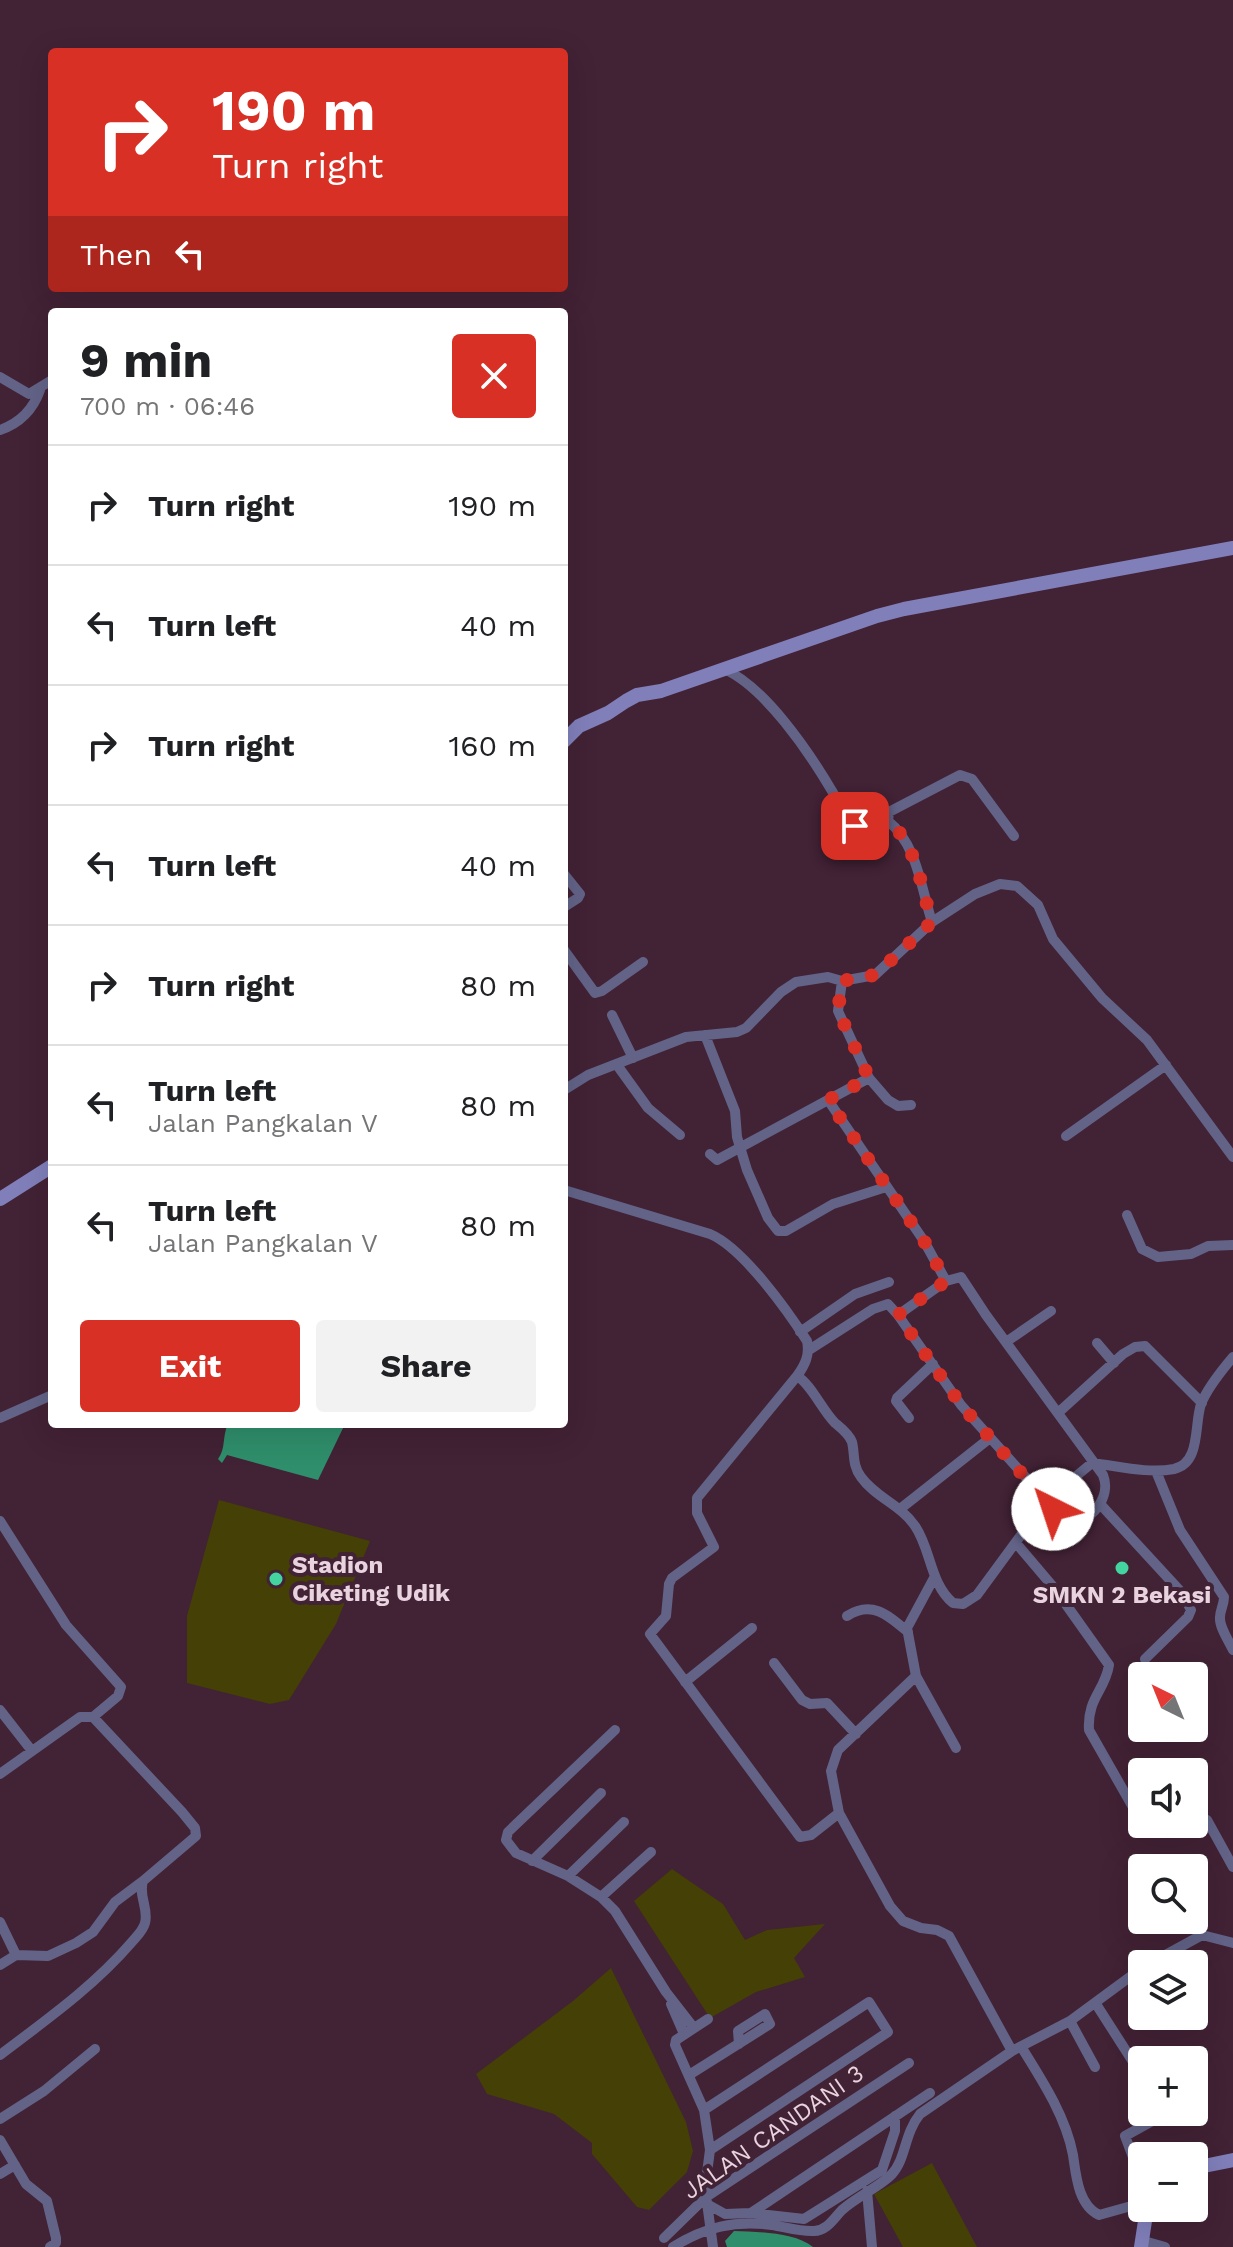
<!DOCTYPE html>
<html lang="en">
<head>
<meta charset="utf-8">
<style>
	:root { --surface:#fff; --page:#f2f2f2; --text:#202124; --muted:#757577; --line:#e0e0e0; --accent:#d93025 }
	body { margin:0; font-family:"Work Sans",sans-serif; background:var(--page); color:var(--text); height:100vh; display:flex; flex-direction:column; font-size:30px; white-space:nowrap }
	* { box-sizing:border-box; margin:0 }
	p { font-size:26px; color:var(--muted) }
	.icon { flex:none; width:44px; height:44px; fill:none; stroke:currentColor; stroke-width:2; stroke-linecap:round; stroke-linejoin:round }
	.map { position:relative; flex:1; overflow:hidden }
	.details { position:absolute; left:48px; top:308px; width:520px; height:1120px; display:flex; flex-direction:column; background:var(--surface); border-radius:8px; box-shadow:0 8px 32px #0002 }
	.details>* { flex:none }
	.hud { position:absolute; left:48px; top:48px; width:520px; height:244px; border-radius:8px; box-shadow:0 8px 32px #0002; background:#d93025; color:#fff; overflow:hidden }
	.needle { width:52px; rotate:317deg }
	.buttons { position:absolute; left:1128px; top:1662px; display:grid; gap:16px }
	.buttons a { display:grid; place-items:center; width:80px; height:80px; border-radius:8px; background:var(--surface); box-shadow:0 8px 32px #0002; font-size:40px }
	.pin { position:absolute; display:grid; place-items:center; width:68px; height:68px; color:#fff; margin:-34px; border-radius:16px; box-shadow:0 4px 12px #0006 }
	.me { position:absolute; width:88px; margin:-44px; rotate:319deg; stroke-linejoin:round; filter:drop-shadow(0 0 6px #0008) }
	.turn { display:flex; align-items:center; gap:28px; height:168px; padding:0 32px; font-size:36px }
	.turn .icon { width:104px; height:104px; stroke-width:2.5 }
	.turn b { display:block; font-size:56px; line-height:68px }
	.then { display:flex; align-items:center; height:76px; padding:0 32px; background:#0003; gap:16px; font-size:30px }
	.round { display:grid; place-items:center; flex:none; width:84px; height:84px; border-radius:8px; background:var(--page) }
	.headline { display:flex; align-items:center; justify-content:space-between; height:136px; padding:0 32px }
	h1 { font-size:48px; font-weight:700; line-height:60px }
	.button { display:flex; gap:16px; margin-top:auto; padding:16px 32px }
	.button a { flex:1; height:92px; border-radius:8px; background:var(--accent); color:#fff; font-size:32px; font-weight:700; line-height:92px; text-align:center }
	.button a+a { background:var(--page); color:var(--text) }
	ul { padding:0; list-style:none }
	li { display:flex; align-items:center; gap:24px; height:120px; padding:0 32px; border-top:2px solid var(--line) }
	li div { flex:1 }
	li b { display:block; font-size:30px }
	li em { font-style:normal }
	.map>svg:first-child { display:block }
	.green { fill:#444006 }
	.water { fill:#2f8e6b }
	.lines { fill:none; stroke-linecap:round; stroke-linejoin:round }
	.street { stroke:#636388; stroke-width:10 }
	.secondary { stroke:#807fba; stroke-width:14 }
	.route { stroke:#d93025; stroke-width:14; stroke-dasharray:0 25.2 }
	.poi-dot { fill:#43d4a0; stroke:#422235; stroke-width:3 }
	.labels { text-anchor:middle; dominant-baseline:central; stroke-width:8; stroke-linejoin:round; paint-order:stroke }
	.poi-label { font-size:24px; font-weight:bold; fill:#e9d3df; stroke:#422235; text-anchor:start }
	.street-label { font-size:24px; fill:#e9d3df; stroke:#422235 }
</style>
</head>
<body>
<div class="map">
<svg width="1233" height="2247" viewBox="0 0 1233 2247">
	<rect width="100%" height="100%" fill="#422235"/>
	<path class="green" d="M219,1500L370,1541L336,1624L289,1700L270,1704L187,1683V1616Z
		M672,1869L723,1904L745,1940L767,1930L825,1924L794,1958L805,1977L756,1992L710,2018L634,1901Z
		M611,1968L686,2122L693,2151L687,2172L649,2210L637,2207L592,2154V2143L554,2114L487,2094L476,2074L573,2001Z
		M932,2163L977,2247H903L874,2194Z"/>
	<path class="water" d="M228,1424H345L318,1480L227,1455L222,1463L218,1459C226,1449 222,1436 228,1424Z
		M734,2231C758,2232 794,2232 813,2247H727L725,2241Z"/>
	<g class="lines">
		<path class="street" d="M0,377L29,394L52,380
			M0,430C20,423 33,410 40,390
			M724,669C765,687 809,752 832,791C839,802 841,814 850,824L866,826L888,821C917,844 921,888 932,922
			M888,821L889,812L960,775L972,779L1014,836
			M564,874L580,894L578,898L564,907
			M564,950L595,993L602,991L643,962
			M842,981L838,1011L869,1078L888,1100L898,1106L911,1105
			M612,1015L633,1058
			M705,1035L735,1111L737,1137L747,1170L768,1218L778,1231H786L833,1204L886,1187
			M617,1065L648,1108L680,1135
			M564,1090L588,1075L686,1037L737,1032L746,1028L781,992L796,982L828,977L842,981L875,975L932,922L975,894L1000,884L1017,886L1038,905L1053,939L1102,998L1147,1040L1233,1157
			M828,1100L869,1078
			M1066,1136L1166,1065
			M710,1154L717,1160L828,1100L924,1241L946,1281
			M564,1190L710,1234C743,1248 787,1310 807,1341C810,1355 805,1365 797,1376C811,1384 822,1410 835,1423C841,1428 849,1434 852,1442C855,1454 852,1465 861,1477C876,1498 900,1504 915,1526C931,1549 930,1584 953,1603L963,1604L977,1595L1046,1501L1092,1463C1118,1466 1148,1474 1174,1469C1201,1463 1194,1425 1201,1404C1207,1389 1222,1370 1233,1357
			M1127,1215L1142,1249L1158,1257L1191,1254L1208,1246L1233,1245
			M800,1332L855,1294L889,1282
			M1006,1342L1051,1311
			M1097,1343L1114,1363
			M809,1350L873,1309L888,1304L898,1315L946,1281L961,1277L986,1315L1103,1475C1112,1497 1091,1523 1068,1524L1064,1520L961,1405L898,1315
			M797,1376L697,1498V1513L714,1547L672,1578L669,1584L666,1616L650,1634L800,1837L811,1835L839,1813
			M1059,1412L1123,1354L1135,1347L1145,1346L1202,1403
			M0,1418L52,1395
			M909,1418L896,1401L897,1398L933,1364
			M1156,1471L1180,1530L1224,1597C1224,1605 1220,1610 1220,1617C1219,1627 1229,1641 1233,1650
			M1101,1505L1182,1593L1191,1610L1188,1617L1145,1659
			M900,1509L990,1438
			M0,1521L66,1625L121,1687L118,1696L93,1717H80L0,1774
			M1016,1543L1055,1589L1109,1665C1105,1691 1087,1698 1089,1730L1142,1823
			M935,1576L907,1628L916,1676L838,1750L831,1771L839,1813L890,1906L903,1921L921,1928L937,1930L949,1936L1012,2051
			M847,1616C872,1600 888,1615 908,1632
			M774,1663L802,1700L810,1704L827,1703L856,1734
			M916,1676L956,1748
			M685,1682L752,1628
			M0,1710L32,1751
			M615,1730L508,1832L506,1840L516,1853L568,1876L601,1897L615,1911L666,1992L694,2028
			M1194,1818L1200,1816L1207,1820L1233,1867
			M1143,1824L1151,1828L1169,1824
			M532,1861L601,1793
			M568,1876L624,1822
			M601,1897L651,1852
			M0,1922L16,1955
			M1149,1964L1202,1935L1233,1943
			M0,1965L16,1955L48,1956L76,1943L93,1932L115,1902L143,1881
			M671,2004L684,2034
			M1096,2004L1137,2068
			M708,2019L676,2040L675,2045L704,2110L710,2150L705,2188L713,2247
			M1070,2021L1095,2067
			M1022,2048C1042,2080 1066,2117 1073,2155C1076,2175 1078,2205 1099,2215L1142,2203
			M0,2055C46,2020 93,1987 131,1943C136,1937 143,1931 145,1923C149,1909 138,1895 143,1881L196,1836L195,1828L182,1812L93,1717
			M689,2075L770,2024L765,2014L738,2031L739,2044
			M704,2110L869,2002L888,2032L710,2150
			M0,2119L44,2091L95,2049
			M0,2140L26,2184L47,2201L56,2238V2243L50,2247
			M0,2174L15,2165
			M1142,2181L1125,2136L1154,2120
			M867,2191L872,2247
			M707,2204L725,2214L751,2213L930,2093
			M751,2213L804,2219L882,2170L895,2131V2116
			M664,2238L706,2197L909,2063
			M1144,2241L1165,2247
			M673,2247C705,2227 735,2220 772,2225C785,2227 801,2232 814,2231C827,2231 834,2218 842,2210C856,2197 881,2186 892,2174C906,2159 904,2134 920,2114L1012,2051L1070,2021L1142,1968"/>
		<path class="secondary" d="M564,741L579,726L608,713L626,701L637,695L661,691L877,616L904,609L1233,548
			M0,1199L52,1166
			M1194,2168L1233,2160
			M1141,2247L1147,2208"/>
	</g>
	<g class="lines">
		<path class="route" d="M855,826H866L888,821C917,844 921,888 932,922L875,975L842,981L838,1011L869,1078L828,1100L924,1241L946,1281L898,1315L961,1405L1053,1509"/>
	</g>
	<g class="poi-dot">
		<circle cx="1122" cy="1568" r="8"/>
		<circle cx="276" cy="1579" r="8"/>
	</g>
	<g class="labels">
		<g class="poi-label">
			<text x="292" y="1565">Stadion<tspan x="292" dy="28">Ciketing Udik</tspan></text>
			<text x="1122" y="1595" text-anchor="middle">SMKN 2 Bekasi</text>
		</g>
		<g class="street-label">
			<text transform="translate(773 2132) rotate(-35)">JALAN CANDANI 3</text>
		</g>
	</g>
</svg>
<div class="buttons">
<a><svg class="needle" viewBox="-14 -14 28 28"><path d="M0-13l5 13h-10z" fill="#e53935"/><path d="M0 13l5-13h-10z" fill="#757577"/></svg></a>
<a><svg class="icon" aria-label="sound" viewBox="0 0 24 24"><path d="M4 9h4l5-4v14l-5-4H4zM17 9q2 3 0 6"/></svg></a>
<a><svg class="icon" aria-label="search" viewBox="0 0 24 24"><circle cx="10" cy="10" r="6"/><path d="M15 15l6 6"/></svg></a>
<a><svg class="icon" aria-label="layers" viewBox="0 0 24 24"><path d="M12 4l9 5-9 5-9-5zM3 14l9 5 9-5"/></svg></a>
<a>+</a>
<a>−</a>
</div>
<div class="pin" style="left:855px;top:826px;background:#d93025"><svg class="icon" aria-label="arrive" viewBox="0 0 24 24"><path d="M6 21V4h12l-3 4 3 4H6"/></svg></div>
<svg class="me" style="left:1053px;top:1509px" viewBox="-20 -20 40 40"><circle r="19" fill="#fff"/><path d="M0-13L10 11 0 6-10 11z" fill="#d93025"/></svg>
<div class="hud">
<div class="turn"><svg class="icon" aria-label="right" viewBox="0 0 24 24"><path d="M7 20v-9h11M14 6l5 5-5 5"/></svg><div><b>190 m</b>Turn right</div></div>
<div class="then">Then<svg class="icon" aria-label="left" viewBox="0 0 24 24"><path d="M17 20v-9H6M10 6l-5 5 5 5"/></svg></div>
</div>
<section class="details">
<div class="headline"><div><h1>9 min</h1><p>700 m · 06:46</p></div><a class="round" style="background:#d93025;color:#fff"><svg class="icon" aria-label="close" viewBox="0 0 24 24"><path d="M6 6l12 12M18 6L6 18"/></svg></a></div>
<ul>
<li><svg class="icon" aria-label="right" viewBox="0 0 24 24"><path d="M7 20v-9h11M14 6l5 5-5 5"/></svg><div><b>Turn right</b></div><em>190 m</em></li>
<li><svg class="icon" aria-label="left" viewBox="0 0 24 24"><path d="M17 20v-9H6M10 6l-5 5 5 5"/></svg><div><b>Turn left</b></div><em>40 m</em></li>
<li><svg class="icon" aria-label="right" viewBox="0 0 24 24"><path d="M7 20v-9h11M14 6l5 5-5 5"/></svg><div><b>Turn right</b></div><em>160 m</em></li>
<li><svg class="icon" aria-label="left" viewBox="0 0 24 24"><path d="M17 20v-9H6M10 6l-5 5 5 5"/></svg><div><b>Turn left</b></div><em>40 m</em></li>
<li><svg class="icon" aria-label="right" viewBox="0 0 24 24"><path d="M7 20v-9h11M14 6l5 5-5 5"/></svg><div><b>Turn right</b></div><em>80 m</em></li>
<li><svg class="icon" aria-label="left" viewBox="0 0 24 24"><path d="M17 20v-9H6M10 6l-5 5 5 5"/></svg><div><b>Turn left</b><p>Jalan Pangkalan V</p></div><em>80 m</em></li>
<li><svg class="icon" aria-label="left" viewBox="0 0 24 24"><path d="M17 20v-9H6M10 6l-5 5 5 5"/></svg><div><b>Turn left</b><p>Jalan Pangkalan V</p></div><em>80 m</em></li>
</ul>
<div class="button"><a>Exit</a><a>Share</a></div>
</section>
</div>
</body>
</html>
